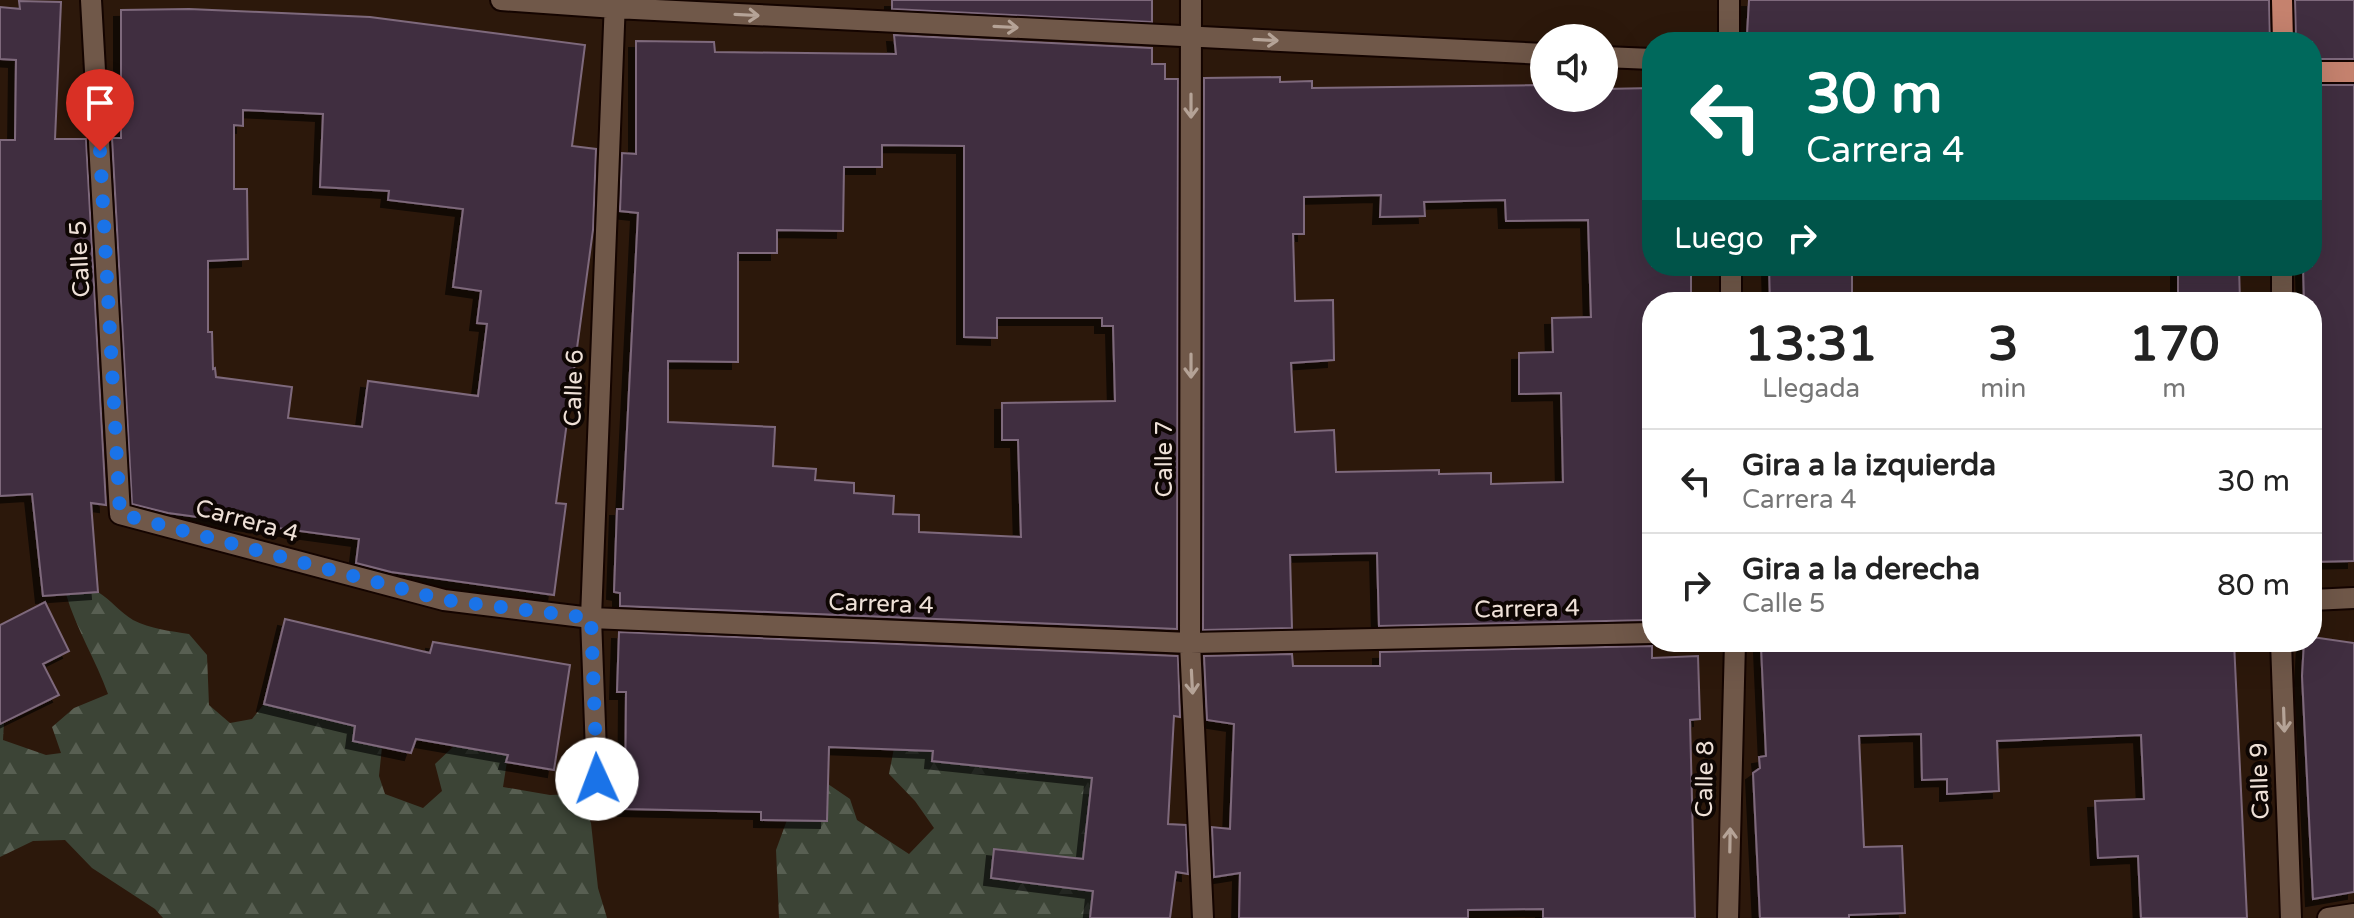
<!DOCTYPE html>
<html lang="es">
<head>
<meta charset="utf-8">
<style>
	:root { --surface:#fff; --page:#f2f2f2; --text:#222; --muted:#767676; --line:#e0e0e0 }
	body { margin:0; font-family:"Varela Round",sans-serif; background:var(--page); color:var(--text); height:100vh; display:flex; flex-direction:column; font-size:30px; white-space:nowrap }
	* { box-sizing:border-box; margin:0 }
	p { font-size:26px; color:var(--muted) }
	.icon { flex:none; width:44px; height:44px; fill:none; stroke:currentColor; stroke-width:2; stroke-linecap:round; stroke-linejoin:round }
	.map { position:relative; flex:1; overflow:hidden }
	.side { position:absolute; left:1642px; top:292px; width:680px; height:360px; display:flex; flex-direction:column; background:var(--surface); border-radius:32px; box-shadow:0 8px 32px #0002 }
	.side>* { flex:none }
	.hud { position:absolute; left:1642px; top:32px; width:680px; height:244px; border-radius:32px; box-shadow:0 8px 32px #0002; background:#00695c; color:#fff; overflow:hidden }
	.tools { position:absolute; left:1530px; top:24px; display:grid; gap:16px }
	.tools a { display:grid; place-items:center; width:88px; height:88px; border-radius:50%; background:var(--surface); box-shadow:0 8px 32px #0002; font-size:40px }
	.pin { position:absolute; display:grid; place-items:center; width:68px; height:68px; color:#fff; margin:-82px -34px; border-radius:50% 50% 50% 0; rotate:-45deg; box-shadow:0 0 8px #0007 }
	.pin .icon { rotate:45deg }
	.me { position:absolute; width:88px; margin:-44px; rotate:358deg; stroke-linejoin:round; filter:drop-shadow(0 0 6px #0008) }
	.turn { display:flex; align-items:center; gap:28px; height:168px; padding:0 32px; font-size:36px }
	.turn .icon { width:104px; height:104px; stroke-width:2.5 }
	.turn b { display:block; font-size:56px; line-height:68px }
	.then { display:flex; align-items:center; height:76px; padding:0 32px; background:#0003; gap:16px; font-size:30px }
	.eta { display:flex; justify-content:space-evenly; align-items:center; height:136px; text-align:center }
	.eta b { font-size:48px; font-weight:700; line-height:56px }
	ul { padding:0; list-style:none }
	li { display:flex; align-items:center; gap:24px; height:104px; padding:0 32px; border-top:2px solid var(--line) }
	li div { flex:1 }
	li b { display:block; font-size:30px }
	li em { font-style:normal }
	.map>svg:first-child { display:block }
	.forest { fill:url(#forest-firs) }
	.building { fill:#412f41; stroke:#7e697c; stroke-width:2; fill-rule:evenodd; filter:url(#shadow) }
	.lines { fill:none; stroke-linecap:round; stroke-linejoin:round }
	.minor-casing { stroke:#140400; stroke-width:24 }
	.major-casing { stroke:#140400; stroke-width:24 }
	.minor { stroke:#705849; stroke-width:20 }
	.major { stroke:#c5826e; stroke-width:20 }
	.oneway { stroke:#b5a397 }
	.route { stroke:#1a73e8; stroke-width:14; stroke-dasharray:0 25.2 }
	.labels { text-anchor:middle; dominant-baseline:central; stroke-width:8; stroke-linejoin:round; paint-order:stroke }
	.street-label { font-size:24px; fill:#eee0d7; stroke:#0e0603 }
</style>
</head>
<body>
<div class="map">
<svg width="2354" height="918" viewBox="0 0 2354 918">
	<defs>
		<pattern id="forest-firs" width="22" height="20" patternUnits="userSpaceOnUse" patternTransform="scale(2)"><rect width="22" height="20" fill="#3c4436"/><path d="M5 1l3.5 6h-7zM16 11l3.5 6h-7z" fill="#585f52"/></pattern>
		<filter id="shadow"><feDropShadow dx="-7" dy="7" stdDeviation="0" flood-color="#0009"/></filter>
	</defs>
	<rect width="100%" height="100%" fill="#2c180b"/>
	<path class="forest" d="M98,592C111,600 121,613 133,620C150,629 171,631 189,634L207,655L209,705L230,723L252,719L264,704L355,726L353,741L382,747L379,776L385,794L423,808L442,791L435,764L454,746L508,755L503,787L550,795L578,794L591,823L598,888L607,918H163L155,909L92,868L65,840L33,841L0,857V713L4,722L3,740L46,755L61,753L52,727L74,708L108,694C96,660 76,629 66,594Z
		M934,739L932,761L1120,764L1083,860L1051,855L1093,891L1090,918H779L776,850L787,820L827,821L828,784L850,799L857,820L909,854L934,828L915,801L889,774L894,748Z"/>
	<path class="building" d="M892,0H1152V22L892,9Z
		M1749,0H2269L2270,42H2067L1747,35Z
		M2295,0H2354V59H2312V42H2296Z
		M19,1L61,2L55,139H86L106,505L91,503L98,592L43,596L32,494L0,496V140H15L16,60L0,59V7L20,9Z
		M189,9L370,17L585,45L572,146L596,149L593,230L556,503L566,504L554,595L391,572L356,563L359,539L168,513L132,504L112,138H121V10ZM243,110L323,114L320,187L389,191L388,200L463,209L453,287L481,291L477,323L487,324L478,396L368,381L362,427L288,418L292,387L216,377L215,368L213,369L212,332H208V261L248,259L247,189H234V125L243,126Z
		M894,35L1152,48V64H1165V79H1178L1177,629L620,606V593L614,592L617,509H623L638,213L620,211L622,153L636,154V41L714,42L715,52L896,54ZM882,145L964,146V337L997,338V318H1102V326H1113L1115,401L1002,403V440H1018L1021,537L919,532V515L893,514L894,496L854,493V483L815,480L816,469L773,466L775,427L668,422V361L738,362V253H777V230L843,231L844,167H882Z
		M1280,77V82L1312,81V88L1544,85V98H1604V89L1652,88V266H1691V302H1652V620L1379,626L1377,553L1290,555L1292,628L1203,630L1204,78ZM1381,195L1380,217L1425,216L1424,202L1505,200L1506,221L1588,220L1591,317L1552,318L1553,352L1519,353V394L1561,393L1563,482L1491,484V473L1439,474V470L1336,472L1334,430L1295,432L1291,363L1334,360L1333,300L1295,301L1293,234H1304V197Z
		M2312,85H2354V561L2312,562V302H2304L2303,266H2312Z
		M1769,266H1852V302H1770Z
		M2178,266H2239L2240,302H2178Z
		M45,602L69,651L43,664L59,695L0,724V625Z
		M285,619L430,653L433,642L570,665L554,770L506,762L508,755L416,739L411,753L353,741L355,726L264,704Z
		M619,632L1178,656L1180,717L1174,716L1168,824L1186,825L1188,874L1176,872L1170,918H1090L1093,891L991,878L994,849L1083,859L1092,778L932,761L933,751L829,747L827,821L761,820V812L625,809L626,692H617Z
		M2312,637L2354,643V892L2313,899L2302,676L2304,642H2312Z
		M2113,642H2234L2247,918H2141L2138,856L2098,858L2095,801L2144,799L2141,735L1997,741L1999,791L1947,794V779L1922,780L1921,734L1859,736L1864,847L1902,846L1905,913L1849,915V918H1760L1753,773L1760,768L1759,757L1766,756L1761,646H1794V651L1900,648V650Z
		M1652,646V658L1698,656L1700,719L1690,720L1695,918H1543V909L1468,910V918H1239L1240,873L1214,877L1212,827L1230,829L1234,724L1207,720L1204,656L1292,654L1293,666H1380V652Z"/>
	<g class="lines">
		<g class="minor-casing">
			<path id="minor" d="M91,0L120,514L444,600L591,618L1190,643L1652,633
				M501,0L615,8L1544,54
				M1191,0L1190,643L1203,918
				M1729,42V0
				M1604,57L1652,59
				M1731,266V302
				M2282,302V266
				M2312,600L2354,598
				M2281,642L2291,918
				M597,779L591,618L615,0
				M1728,918L1735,642
				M2328,918L2354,914"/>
		</g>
		<g class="major-casing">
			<path id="major" d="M2282,0L2283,42
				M2312,72H2354"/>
		</g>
		<use href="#minor" class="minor"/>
		<use href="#major" class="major"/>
	</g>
	<defs><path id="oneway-shaft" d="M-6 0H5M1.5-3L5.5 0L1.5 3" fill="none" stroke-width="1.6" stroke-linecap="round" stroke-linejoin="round" transform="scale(2)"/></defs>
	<g class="oneway">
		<use href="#oneway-shaft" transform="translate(747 15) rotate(3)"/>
		<use href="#oneway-shaft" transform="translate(1006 27) rotate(3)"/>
		<use href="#oneway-shaft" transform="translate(1266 40) rotate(3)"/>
		<use href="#oneway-shaft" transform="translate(1191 106) rotate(90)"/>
		<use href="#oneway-shaft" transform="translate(1191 366) rotate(90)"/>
		<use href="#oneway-shaft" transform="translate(1192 682) rotate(87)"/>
		<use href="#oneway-shaft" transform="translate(2284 720) rotate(88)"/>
		<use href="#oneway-shaft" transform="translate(1730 840) rotate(-89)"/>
	</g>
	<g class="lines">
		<path class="route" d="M100,151L120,514L444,600L591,618L597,779"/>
	</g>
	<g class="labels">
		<g class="street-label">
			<text transform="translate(80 259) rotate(-93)">Calle 5</text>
			<text transform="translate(574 388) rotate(-88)">Calle 6</text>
			<text transform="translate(1164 459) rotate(-90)">Calle 7</text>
			<text transform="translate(247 521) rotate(15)">Carrera 4</text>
			<text transform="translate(881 604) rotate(2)">Carrera 4</text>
			<text transform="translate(1527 609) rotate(-1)">Carrera 4</text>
			<text transform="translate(1705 779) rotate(-89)">Calle 8</text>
			<text transform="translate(2260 781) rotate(-92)">Calle 9</text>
		</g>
	</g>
</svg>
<div class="tools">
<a><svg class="icon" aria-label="sound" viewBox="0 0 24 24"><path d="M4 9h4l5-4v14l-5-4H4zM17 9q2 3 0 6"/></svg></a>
</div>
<div class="pin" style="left:100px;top:151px;background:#d93025"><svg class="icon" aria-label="arrive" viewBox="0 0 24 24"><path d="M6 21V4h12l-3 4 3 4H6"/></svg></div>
<svg class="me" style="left:597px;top:779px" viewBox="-20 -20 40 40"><circle r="19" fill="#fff"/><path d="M0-13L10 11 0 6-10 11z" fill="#1a73e8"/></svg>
<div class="hud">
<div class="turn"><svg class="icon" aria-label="left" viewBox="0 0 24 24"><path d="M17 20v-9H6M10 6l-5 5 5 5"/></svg><div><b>30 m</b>Carrera 4</div></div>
<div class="then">Luego<svg class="icon" aria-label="right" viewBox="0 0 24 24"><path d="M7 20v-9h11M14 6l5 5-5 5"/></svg></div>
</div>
<section class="side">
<div class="eta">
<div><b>13:31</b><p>Llegada</p></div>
<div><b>3</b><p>min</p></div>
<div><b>170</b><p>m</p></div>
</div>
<ul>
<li><svg class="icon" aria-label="left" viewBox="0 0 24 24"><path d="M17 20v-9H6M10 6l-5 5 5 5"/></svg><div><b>Gira a la izquierda</b><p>Carrera 4</p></div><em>30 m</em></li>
<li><svg class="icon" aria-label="right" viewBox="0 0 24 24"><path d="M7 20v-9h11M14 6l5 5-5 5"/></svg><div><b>Gira a la derecha</b><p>Calle 5</p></div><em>80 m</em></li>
</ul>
</section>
</div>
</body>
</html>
